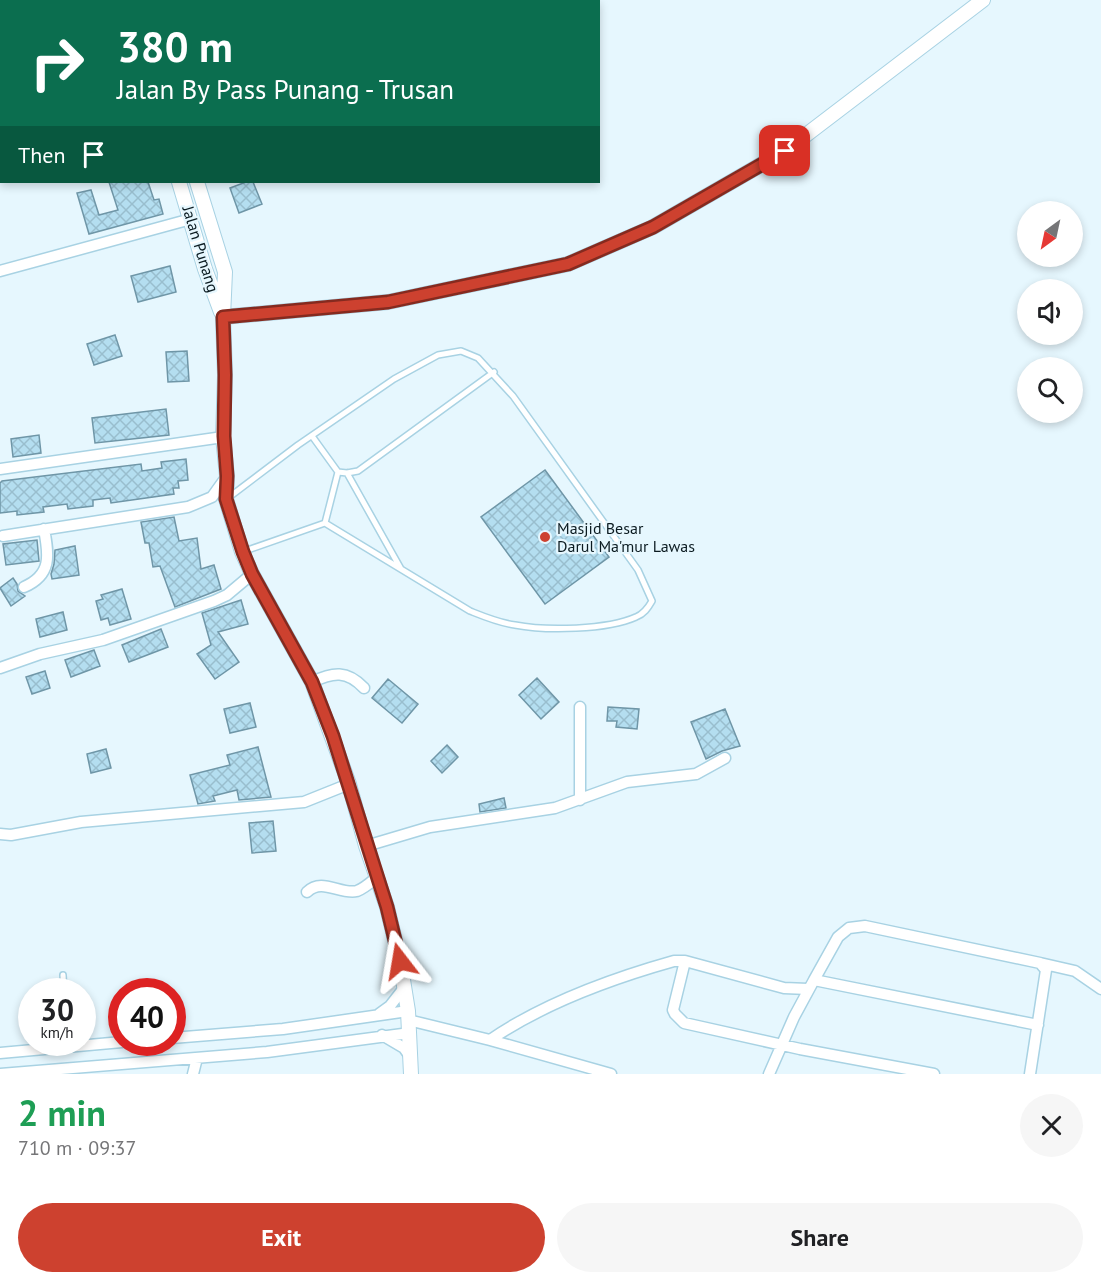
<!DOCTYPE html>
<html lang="en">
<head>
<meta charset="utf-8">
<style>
	:root { --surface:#fff; --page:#f6f6f6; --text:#202124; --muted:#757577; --accent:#cd412f }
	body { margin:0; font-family:"PT Sans",sans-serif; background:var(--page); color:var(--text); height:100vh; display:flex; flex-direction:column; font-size:22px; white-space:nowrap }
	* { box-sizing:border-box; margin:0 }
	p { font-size:20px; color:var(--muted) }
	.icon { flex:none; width:33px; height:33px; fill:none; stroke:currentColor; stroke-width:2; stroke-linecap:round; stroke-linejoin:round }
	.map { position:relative; height:1074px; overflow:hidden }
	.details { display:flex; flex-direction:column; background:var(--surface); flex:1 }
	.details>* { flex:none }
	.top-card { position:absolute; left:0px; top:0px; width:600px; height:183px; box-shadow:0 3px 9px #0003; background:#0b6e4f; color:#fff; overflow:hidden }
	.needle { width:39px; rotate:213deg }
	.buttons { position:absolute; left:1017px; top:201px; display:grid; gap:12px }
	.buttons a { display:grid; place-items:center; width:66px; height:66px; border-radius:50%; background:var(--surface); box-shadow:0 3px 9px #0003; font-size:30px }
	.speed { position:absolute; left:18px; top:978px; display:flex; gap:12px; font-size:30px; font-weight:700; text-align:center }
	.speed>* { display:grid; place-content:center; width:78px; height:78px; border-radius:50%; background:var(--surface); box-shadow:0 3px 9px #0003; line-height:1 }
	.speed small { font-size:15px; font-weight:400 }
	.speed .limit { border:9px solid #d22; background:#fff; color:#111 }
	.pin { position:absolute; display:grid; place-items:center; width:51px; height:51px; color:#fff; margin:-26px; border-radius:12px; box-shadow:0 3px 9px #0006 }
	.me { position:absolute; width:66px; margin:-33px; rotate:346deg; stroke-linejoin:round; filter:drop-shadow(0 0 4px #0008) }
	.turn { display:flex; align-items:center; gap:21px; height:126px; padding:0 18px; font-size:27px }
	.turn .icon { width:78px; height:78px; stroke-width:2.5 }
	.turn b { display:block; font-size:42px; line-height:51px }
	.then { display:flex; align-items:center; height:57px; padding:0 18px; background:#0003; gap:12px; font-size:22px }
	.round { display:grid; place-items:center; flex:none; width:63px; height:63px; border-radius:32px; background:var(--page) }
	.overview { display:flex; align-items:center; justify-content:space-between; height:102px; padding:0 18px }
	h1 { font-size:36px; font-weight:700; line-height:45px; color:#1e9e55 }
	.action { display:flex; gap:12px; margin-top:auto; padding:12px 18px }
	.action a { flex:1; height:69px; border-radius:36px; background:var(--accent); color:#fff; font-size:24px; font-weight:700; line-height:69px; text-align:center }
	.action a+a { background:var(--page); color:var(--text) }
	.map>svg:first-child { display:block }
	.building { fill:url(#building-cross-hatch); stroke:#6f96a7; stroke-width:1.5 }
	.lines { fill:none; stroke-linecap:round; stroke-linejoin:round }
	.service-casing { stroke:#a8d2e3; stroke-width:8 }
	.minor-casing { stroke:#a8d2e3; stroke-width:13 }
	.tertiary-casing { stroke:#a8d2e3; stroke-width:16 }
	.service { stroke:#fff; stroke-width:5 }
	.minor { stroke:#fff; stroke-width:10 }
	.tertiary { stroke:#fff; stroke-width:14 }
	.route-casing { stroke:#852a1f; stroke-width:15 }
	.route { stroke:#cd412f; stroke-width:10 }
	.poi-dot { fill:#cd412f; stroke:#e6f7fe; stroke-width:2 }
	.labels { text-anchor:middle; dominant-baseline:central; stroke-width:4.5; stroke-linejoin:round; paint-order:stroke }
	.street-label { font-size:16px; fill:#0b1b21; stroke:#e6f7fe }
	.poi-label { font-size:16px; fill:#0b1b21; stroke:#e6f7fe; text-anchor:start }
</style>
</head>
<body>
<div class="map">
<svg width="1101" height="1074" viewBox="0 0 1101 1074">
	<defs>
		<pattern id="building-cross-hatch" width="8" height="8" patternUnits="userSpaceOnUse" patternTransform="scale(1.5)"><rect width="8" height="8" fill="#b4def0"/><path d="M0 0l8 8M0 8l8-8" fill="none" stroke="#99bece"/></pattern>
	</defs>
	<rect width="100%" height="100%" fill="#e6f7fe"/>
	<path class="building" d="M109,182H148L154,200L159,199L163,214L89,234L77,193L91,190L99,215L118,210Z
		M246,182H253L262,204L239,213L230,188Z
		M170,266L176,292L138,302L131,276Z
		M115,335L122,356L94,365L87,344Z
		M187,351L189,381L168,382L166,352Z
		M166,409L169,435L95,443L92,418Z
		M39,435L41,453L13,457L11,439Z
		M186,459L188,480L178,481L179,488H173L174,494L111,503L110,498L93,500V506L68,509L67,504L43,507L44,512L17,515V511L0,513V483L2,481L141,464L142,471L162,468L161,462Z
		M545,470L609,557L545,604L481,517Z
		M174,517L179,541L197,538L201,569L214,565L221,589L175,607L160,566L153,567L149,543H145L141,522Z
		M37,540L39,561L6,565L3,544Z
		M75,546L79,575L52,579L51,574L54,564L55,550Z
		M13,578L17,584L18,591L25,596L11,606L0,588Z
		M122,589L131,619L110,625L108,618L101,620L96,601L103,599L101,595Z
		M241,600L248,624L218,632L239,662L215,679L197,654L211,645L202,613Z
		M63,612L67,630L40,637L36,619Z
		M161,629L168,647L129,662L122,645Z
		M94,650L100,666L71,677L65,660Z
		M45,671L50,688L32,694L26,677Z
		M537,678L559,702L541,719L519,695Z
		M388,679L418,704L402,723L372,698Z
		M250,703L256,727L230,733L224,709Z
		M608,707L639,709L637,729L616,727L617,721H607Z
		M725,709L740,746L722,751L706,759L691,722Z
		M447,745L458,757L442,773L431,761Z
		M258,747L271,797L239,800L237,790L213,796L215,801L198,804L190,775L230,765L227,755Z
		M106,749L111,768L91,773L87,754Z
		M504,798L506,808L480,812L479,804Z
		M273,821L276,851L252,853L249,823Z"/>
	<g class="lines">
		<g class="service-casing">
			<path id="service" d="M312,436L338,472L347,473L358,471L494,372
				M347,473L401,569
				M228,498L298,445L394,379L438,355L461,351L478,358L513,396L638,570L652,601C648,608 644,614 636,617C607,630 546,631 515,625C499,623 485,617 470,611L325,523L242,552
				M325,523L338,472
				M63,975L64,992"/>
		</g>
		<g class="minor-casing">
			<path id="minor" d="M0,46H2
				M0,271L191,219
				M0,469L223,437
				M3,536L188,507L212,497L227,476
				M24,587C52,575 49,555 44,529
				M0,668L40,654L103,640L214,601L227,595L252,574
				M312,682C333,672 347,670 364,688
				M580,800V707
				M0,834L11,835L81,822L304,802L349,784
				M366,846L430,827L555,808L627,782L696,774L725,758
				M307,892C322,877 340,895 357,891C365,888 371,882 377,877
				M685,961L673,1010L675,1014L684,1023L800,1049L934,1074
				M1040,963L1075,971L1101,989
				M814,980L838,937L849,928L865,926L1040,963L1046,970L1030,1074
				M379,1014L390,1006L404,988
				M408,1020L490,1040C544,1003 610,979 674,961H685L784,988L808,989
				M382,1035L404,1048L411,1058
				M172,1038L283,1029L408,1011
				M490,1040L611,1074
				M0,1053L122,1042
				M0,1074L267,1052L410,1033
				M193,1074L197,1058
				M769,1074L794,1017L814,980L1038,1025"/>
		</g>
		<g class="tertiary-casing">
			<path id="tertiary" d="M122,0V2
				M141,0L142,2
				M106,2L107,0
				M179,182L205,269L221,312
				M197,182L225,272L223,317L225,375L223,437L227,476L226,499L242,552L252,574L312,682L349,784L366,846L387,907L400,961L408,1011L411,1074
				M223,317L388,302L568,264L653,227L785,151L983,0"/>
		</g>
		<use href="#service" class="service"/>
		<use href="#minor" class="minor"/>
		<use href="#tertiary" class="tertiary"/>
	</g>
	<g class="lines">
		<g class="route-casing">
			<path id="route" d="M400,961L387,907L333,736L312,682L252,574L243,552L226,499L227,476L224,436L225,375L223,317L388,302L568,264L653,227L785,151"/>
		</g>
		<use href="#route" class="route"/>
	</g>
	<circle class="poi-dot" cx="545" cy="537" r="6"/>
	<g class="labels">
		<g class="street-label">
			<text transform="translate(201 249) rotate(73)">Jalan Punang</text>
		</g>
		<g class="poi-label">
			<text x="557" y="528">Masjid Besar<tspan x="557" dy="18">Darul Ma'mur Lawas</tspan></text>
		</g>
	</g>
</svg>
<div class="buttons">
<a><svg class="needle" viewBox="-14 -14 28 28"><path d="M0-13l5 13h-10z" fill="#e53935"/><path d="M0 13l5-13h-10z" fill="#757577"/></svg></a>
<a><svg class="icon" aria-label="sound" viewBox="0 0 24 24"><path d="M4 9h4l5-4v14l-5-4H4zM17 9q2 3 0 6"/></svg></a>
<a><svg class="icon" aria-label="search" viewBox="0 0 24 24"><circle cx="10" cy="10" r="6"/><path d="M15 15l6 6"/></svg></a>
</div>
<div class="speed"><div>30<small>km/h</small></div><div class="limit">40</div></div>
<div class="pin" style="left:785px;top:151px;background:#d93025"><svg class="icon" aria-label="arrive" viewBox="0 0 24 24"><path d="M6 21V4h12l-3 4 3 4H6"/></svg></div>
<svg class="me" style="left:400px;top:961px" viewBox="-20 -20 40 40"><path d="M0-17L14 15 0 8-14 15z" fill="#cd412f" stroke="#fff" stroke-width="4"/></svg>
<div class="top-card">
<div class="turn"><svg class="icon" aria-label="right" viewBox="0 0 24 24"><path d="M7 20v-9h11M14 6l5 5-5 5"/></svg><div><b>380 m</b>Jalan By Pass Punang - Trusan</div></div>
<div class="then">Then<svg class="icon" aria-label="arrive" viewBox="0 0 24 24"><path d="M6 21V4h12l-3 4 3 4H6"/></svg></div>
</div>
</div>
<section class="details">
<div class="overview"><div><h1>2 min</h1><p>710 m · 09:37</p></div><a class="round"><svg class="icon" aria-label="close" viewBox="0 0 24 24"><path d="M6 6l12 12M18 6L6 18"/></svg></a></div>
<div class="action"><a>Exit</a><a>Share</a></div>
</section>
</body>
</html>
